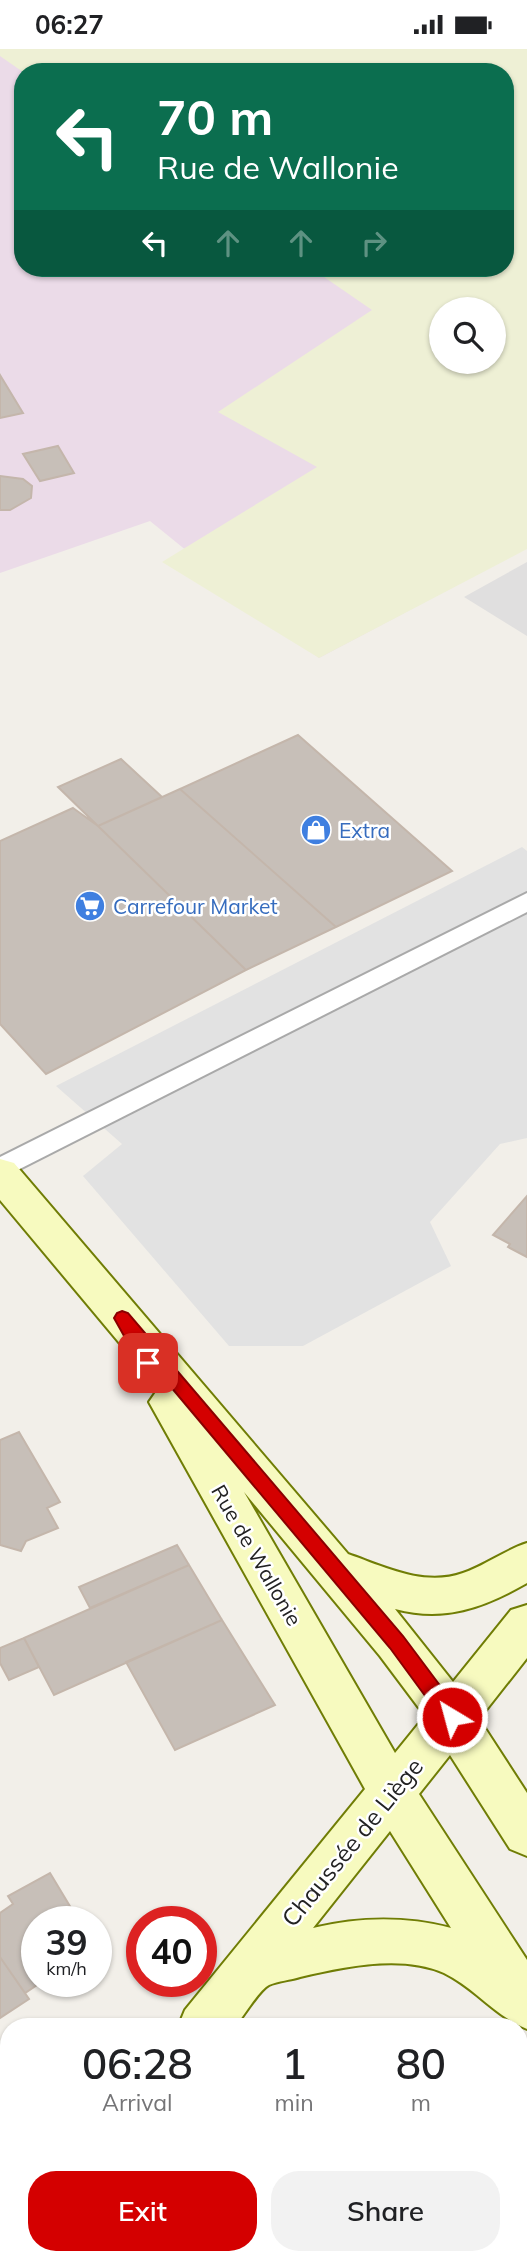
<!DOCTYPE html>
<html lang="en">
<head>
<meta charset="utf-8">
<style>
	:root { --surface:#fff; --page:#f2f2f2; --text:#202124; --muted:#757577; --accent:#d40000 }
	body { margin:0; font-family:Mulish,sans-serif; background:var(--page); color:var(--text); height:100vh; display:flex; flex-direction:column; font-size:26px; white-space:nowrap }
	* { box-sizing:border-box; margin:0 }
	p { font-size:23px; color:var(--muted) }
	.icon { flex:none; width:38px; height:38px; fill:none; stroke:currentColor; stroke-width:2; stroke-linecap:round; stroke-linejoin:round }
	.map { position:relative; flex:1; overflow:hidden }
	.sheet { position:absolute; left:0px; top:1969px; width:528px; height:247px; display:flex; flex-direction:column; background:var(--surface); border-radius:28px 28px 0 0; box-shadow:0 2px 5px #0004 }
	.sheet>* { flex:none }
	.top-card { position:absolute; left:14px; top:14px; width:500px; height:214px; border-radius:28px; box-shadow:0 2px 5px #0004; background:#0b6e4f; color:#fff; overflow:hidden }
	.buttons { position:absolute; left:429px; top:248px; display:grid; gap:14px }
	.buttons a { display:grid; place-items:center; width:77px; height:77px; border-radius:50%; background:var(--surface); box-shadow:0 2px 5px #0004; font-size:35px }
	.speed { position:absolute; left:21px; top:1857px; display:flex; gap:14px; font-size:35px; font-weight:700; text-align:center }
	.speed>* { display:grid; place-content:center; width:91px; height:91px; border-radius:50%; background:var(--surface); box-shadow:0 2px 5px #0004; line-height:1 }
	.speed small { font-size:18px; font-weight:400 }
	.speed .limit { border:10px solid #d22; background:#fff; color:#111 }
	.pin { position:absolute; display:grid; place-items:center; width:60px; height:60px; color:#fff; margin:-30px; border-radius:14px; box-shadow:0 4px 10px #0006 }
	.me { position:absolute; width:77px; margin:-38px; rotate:323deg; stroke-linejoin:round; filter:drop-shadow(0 0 5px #0008) }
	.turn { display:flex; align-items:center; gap:24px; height:147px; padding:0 28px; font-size:32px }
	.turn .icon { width:91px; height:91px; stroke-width:2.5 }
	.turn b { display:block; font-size:49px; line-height:60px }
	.lanes { display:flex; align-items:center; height:66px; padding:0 28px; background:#0003; justify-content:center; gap:35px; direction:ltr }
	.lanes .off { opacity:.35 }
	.eta { display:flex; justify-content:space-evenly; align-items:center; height:119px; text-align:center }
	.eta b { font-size:42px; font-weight:600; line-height:49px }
	.button { display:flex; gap:14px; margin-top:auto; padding:14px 28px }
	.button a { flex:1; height:80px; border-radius:28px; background:var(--accent); color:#fff; font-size:28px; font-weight:600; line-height:80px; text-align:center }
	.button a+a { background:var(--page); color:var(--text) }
	.status { display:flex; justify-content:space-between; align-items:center; height:49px; padding:0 35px; background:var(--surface); direction:ltr }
	.status svg { height:19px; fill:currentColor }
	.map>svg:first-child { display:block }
	.residential { fill:#e0dfdf }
	.industrial { fill:#ebdbe8; fill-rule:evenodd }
	.farmland { fill:#eef0d5; fill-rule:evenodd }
	.parking { fill:#e2e2e2 }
	.building { fill:#c7bfb8; stroke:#c4b6ab; stroke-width:2 }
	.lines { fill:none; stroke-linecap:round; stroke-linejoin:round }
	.lane-casing { stroke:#a9a9a9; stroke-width:4 }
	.secondary-casing { stroke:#707d05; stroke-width:4 }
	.lane { fill:#fff; fill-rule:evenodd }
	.secondary { fill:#f7fabf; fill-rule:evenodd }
	.route { fill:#d40000; stroke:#8a0000; stroke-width:2 }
	.labels { text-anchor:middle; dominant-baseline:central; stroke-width:5; stroke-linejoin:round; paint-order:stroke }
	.shop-label { font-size:21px; fill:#366cbe; stroke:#fff; text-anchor:start }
	.street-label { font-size:21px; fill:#222; stroke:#fff }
	.near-street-label { font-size:24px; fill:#222; stroke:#fff }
</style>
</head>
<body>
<div class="status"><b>06:27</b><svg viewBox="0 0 49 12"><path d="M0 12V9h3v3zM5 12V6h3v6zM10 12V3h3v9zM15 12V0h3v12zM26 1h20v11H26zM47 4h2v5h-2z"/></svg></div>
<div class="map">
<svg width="527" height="2215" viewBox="0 0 527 2215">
	<rect width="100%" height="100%" fill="#f2efe9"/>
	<path class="residential" d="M527,513V587L464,548Z"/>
	<path class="industrial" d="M0,0H527V499L319,609L150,472L0,524ZM23,23H506V219H23ZM441,261H494V313H441Z"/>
	<path class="farmland" d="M0,0H527V500L319,609L162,513L317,418L218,363L372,261L311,219H506V23H23L0,7ZM441,261H494V313H441Z"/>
	<path class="parking" d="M522,798L527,802V1089L500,1095L430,1173L451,1217L303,1297H229L83,1127L122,1095L56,1037Z
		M520,2108L527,2117V2215H156L162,2207H520Z"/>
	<path class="building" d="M0,326L23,364L0,369Z
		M58,397L74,424L40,432L23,405Z
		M0,427L23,430L32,437L31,449L10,461H0Z
		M298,686L452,822L336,878L180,740Z
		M121,710L162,748L98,777L58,738Z
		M180,740L336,878L246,921L98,777Z
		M73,759L98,777L246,921L46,1025L0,975V792Z
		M527,1147V1208L508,1198L510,1195L493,1186Z
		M19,1383L60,1453L47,1459L58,1479L26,1492L21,1502L0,1496V1391Z
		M177,1496L189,1516L90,1559L79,1538Z
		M189,1516L222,1571L54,1646L24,1589Z
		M222,1571L275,1656L175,1701L126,1613Z
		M24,1589L39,1618L9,1631L0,1614V1599Z
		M50,1824L74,1864L60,1872H37V1932H43L25,1944L0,1908V1864L13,1855L8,1847Z
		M0,1908L29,1950L0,1969Z"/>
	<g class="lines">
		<g class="lane-casing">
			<path id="lane" d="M527,844V863L0,1130V1108Z"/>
		</g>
		<g class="secondary-casing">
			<path id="secondary" d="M0,1110L14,1114L348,1505C385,1518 424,1538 463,1524C486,1516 505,1501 527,1494V1534C483,1559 445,1573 395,1560L453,1633L511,1561L527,1556V1609L479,1670L527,1744V1807L510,1800L450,1706L419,1745L527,1911V1980C496,1968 475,1939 444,1924C401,1905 344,1918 300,1928C291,1931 278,1932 269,1936C259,1941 243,1968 235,1978H178L185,1961L365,1740L149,1353L158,1340L0,1151ZM244,1443L380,1607L425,1667L395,1704ZM390,1782L451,1879C404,1867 360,1868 313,1879Z
				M9,2184V2207H46L43,2215H0V2188Z"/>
		</g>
		<use href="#lane" class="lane"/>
		<use href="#secondary" class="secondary"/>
	</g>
	<path class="route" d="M122,1262L128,1264L403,1587L459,1662L462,1668L459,1674L452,1677L445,1674L390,1599L155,1319L148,1321L142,1319L114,1269L117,1264Z"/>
	<defs>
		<g id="shop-disc" transform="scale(1.575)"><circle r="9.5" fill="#3f7fe0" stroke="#fff"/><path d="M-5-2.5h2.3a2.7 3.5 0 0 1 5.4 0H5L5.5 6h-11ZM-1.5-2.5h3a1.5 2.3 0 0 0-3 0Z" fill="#fff"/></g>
		<g id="supermarket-disc" transform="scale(1.575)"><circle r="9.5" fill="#3f7fe0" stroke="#fff"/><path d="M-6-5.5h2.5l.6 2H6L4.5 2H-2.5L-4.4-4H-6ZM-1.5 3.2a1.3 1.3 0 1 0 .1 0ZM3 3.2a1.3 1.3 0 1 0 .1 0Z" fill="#fff"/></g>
	</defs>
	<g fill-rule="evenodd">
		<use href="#shop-disc" x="316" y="781"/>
		<use href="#supermarket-disc" x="90" y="857"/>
	</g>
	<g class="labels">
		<g class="shop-label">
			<text x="339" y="781">Extra</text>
			<text x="113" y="857">Carrefour Market</text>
		</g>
		<g class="street-label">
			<text transform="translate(257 1506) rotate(60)">Rue de Wallonie</text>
		</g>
		<g class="near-street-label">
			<text transform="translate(352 1793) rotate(-51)">Chaussée de Liège</text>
		</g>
	</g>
</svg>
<div class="buttons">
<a><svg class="icon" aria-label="search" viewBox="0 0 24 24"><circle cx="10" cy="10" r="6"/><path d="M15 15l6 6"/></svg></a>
</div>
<div class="speed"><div>39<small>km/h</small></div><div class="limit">40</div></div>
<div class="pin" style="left:148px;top:1314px;background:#d93025"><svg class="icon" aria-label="arrive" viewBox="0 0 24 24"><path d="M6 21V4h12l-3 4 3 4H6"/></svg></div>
<svg class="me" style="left:452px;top:1668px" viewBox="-20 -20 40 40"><circle r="17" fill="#d40000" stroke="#fff" stroke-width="3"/><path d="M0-11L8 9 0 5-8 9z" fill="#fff"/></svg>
<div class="top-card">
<div class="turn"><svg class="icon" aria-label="left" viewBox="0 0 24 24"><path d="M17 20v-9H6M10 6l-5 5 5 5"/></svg><div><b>70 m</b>Rue de Wallonie</div></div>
<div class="lanes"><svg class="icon" aria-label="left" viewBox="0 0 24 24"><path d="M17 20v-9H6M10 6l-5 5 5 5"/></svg><svg class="icon off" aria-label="ahead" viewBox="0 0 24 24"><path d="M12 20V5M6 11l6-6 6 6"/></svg><svg class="icon off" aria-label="ahead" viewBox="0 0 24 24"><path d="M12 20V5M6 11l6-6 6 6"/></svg><svg class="icon off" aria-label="right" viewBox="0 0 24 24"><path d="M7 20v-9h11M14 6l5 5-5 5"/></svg></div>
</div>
<section class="sheet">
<div class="eta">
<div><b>06:28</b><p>Arrival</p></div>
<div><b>1</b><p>min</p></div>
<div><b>80</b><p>m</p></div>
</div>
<div class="button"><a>Exit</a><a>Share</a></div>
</section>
</div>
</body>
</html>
